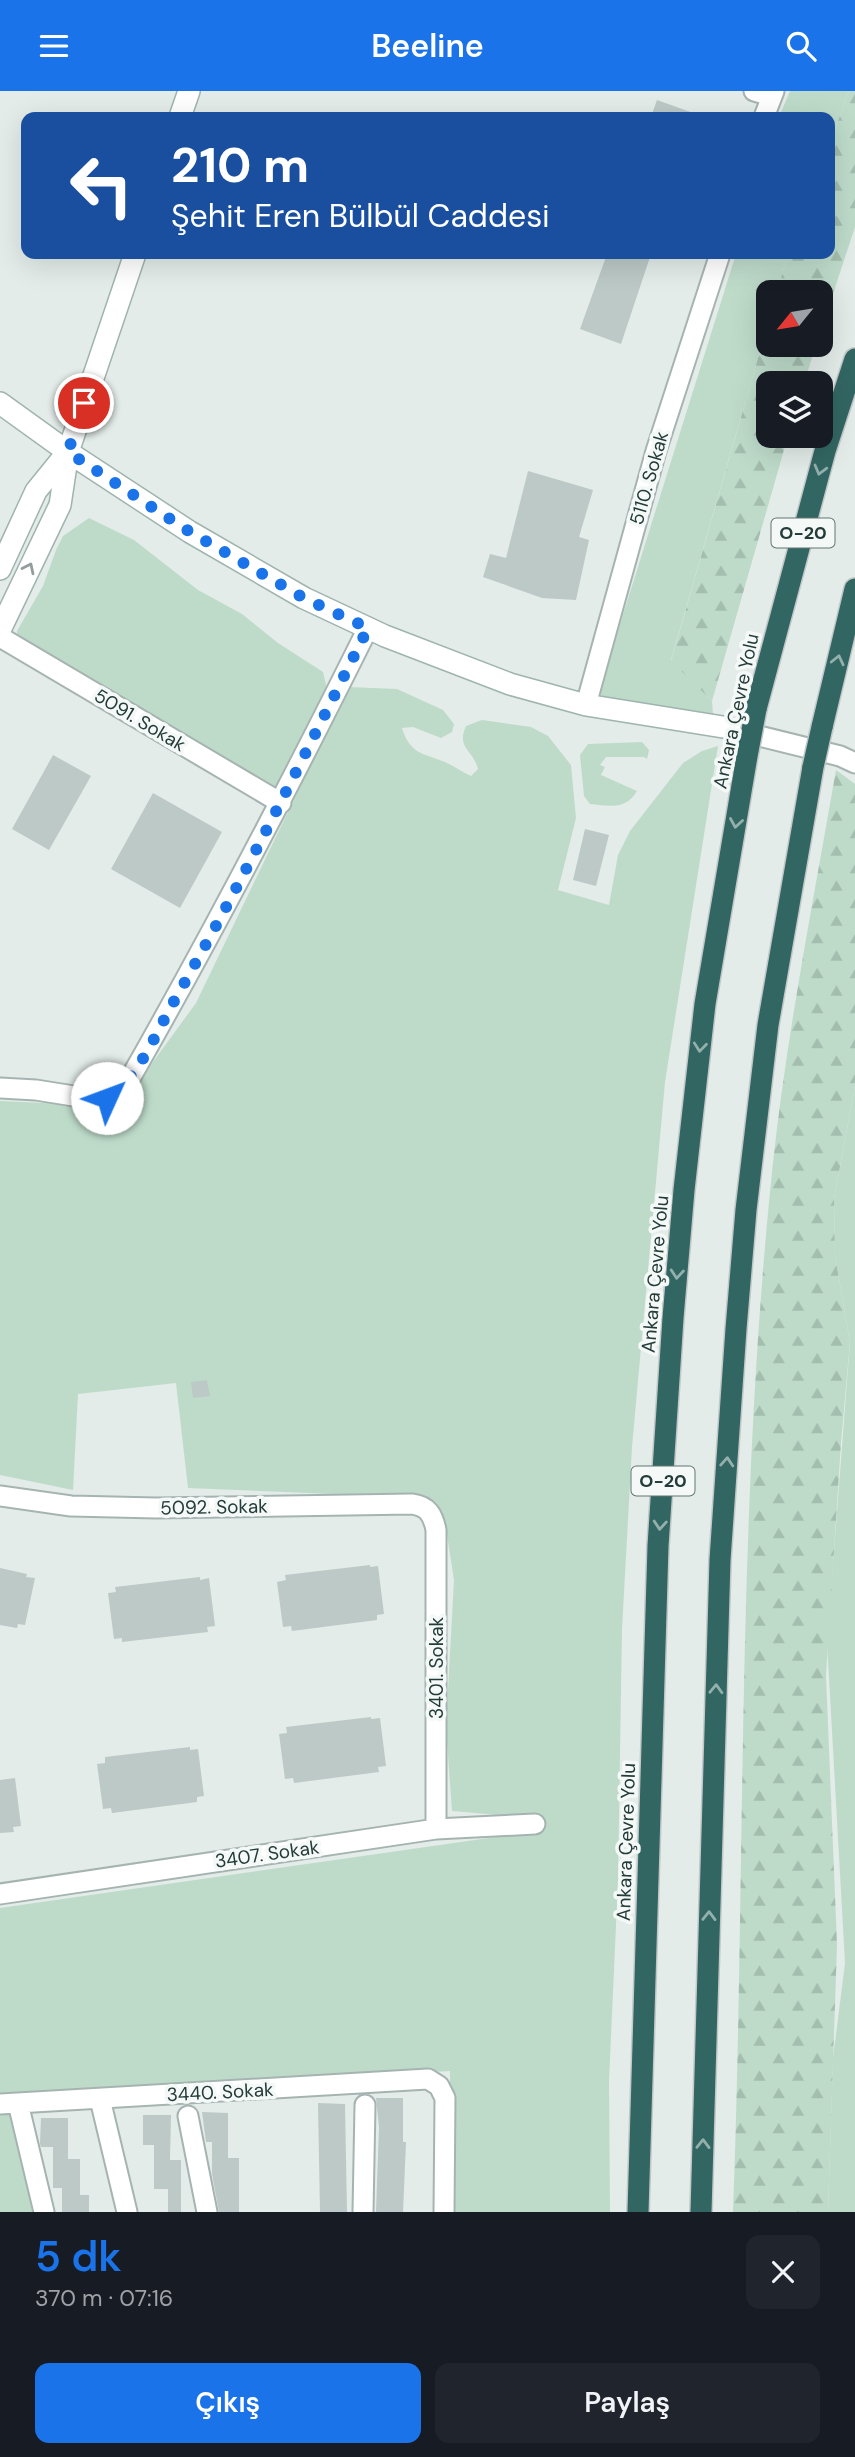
<!DOCTYPE html>
<html lang="tr">
<head>
<meta charset="utf-8">
<style>
	:root { --surface:#171b24; --page:#20242c; --text:#f1f3f6; --muted:#9ea1a6; --accent:#1a73e8 }
	body { margin:0; font-family:"DM Sans",sans-serif; background:var(--page); color:var(--text); height:100vh; display:flex; flex-direction:column; font-size:26px; white-space:nowrap }
	* { box-sizing:border-box; margin:0 }
	p { font-size:23px; color:var(--muted) }
	.icon { flex:none; width:38px; height:38px; fill:none; stroke:currentColor; stroke-width:2; stroke-linecap:round; stroke-linejoin:round }
	.map { position:relative; height:2121px; overflow:hidden }
	.panel { display:flex; flex-direction:column; background:var(--surface); flex:1 }
	.panel>* { flex:none }
	.banner { position:absolute; left:21px; top:21px; width:814px; height:147px; border-radius:14px; box-shadow:0 7px 28px #0002; background:#1a4fa0; color:#fff; overflow:hidden }
	.needle { width:46px; rotate:240deg }
	.buttons { position:absolute; left:756px; top:189px; display:grid; gap:14px }
	.buttons a { display:grid; place-items:center; width:77px; height:77px; border-radius:14px; background:var(--surface); box-shadow:0 7px 28px #0002; font-size:35px }
	.pin { position:absolute; display:grid; place-items:center; width:60px; height:60px; color:#fff; margin:-30px; border:4px solid #fff; border-radius:50%; box-shadow:0 2px 7px #0007 }
	.me { position:absolute; width:77px; margin:-38px; rotate:47deg; stroke-linejoin:round; filter:drop-shadow(0 0 5px #0008) }
	.turn { display:flex; align-items:center; gap:24px; height:147px; padding:0 35px; font-size:32px }
	.turn .icon { width:91px; height:91px; stroke-width:2.5 }
	.turn b { display:block; font-size:49px; line-height:60px }
	.round { display:grid; place-items:center; flex:none; width:74px; height:74px; border-radius:14px; background:var(--page) }
	.head { display:flex; align-items:center; justify-content:space-between; height:119px; padding:0 35px }
	h1 { font-size:42px; font-weight:600; line-height:52px; color:var(--accent) }
	.primary-button { display:flex; gap:14px; margin-top:auto; padding:14px 35px }
	.primary-button a { flex:1; height:80px; border-radius:14px; background:var(--accent); color:#fff; font-size:28px; font-weight:600; line-height:80px; text-align:center }
	.primary-button a+a { background:var(--page); color:var(--text) }
	header { display:flex; justify-content:space-between; align-items:center; height:91px; padding:0 35px; background:var(--accent); color:#fff; font-size:32px; font-weight:600 }
	.map>svg:first-child { display:block }
	.grass { fill:#bedbca }
	.forest { fill:url(#forest-firs) }
	.building { fill:#bcc9c6 }
	.lines { fill:none; stroke-linecap:round; stroke-linejoin:round }
	.street-casing { stroke:#a6b4b1; stroke-width:23 }
	.secondary-casing { stroke:#9fb4af; stroke-width:24 }
	.highway-casing { stroke:#c2c8c8; stroke-width:24 }
	.street { stroke:#fff; stroke-width:19 }
	.secondary { stroke:#fff; stroke-width:21 }
	.highway { stroke:#326662; stroke-width:21 }
	.highway-bridge-casing { stroke:#c2c8c8; stroke-width:24; stroke-linecap:butt }
	.highway-bridge { stroke:#326662; stroke-width:21 }
	.oneway { stroke:#93b0ac }
	.oneway2 { stroke:#929e9c }
	.route { stroke:#1a73e8; stroke-width:12; stroke-dasharray:0 21.6 }
	.labels { text-anchor:middle; dominant-baseline:central; stroke-width:7; stroke-linejoin:round; paint-order:stroke }
	.shield { fill:#f4f9f7; stroke:#627572; stroke-width:2 }
	.shield-label { font-size:18px; font-weight:bold; fill:#243c39 }
	.street-label { font-size:19px; fill:#243c39; stroke:#f4f9f7 }
</style>
</head>
<body>
<header><svg class="icon" aria-label="menu" viewBox="0 0 24 24"><path d="M4 6h16M4 12h16M4 18h16"/></svg>Beeline<svg class="icon" aria-label="search" viewBox="0 0 24 24"><circle cx="10" cy="10" r="6"/><path d="M15 15l6 6"/></svg></header>
<div class="map">
<svg width="855" height="2121" viewBox="0 0 855 2121">
	<defs>
		<pattern id="forest-firs" width="22" height="20" patternUnits="userSpaceOnUse" patternTransform="scale(1.75)"><rect width="22" height="20" fill="#bedbca"/><path d="M5 1l3.5 6h-7zM16 11l3.5 6h-7z" fill="#a3bdae"/></pattern>
	</defs>
	<rect width="100%" height="100%" fill="#e3ece9"/>
	<path class="grass" d="M790,0H849L830,52V26H779Z
		M736,163H788L777,201H768V232L671,569L712,610L713,624L602,607L600,597Z
		M89,427L134,449L198,499L242,523L278,552L323,581L328,602L309,648L285,680L276,700L17,548V540L43,495L56,459L63,445Z
		M348,596L397,598L443,619L454,633L452,641L441,647L413,636L402,637C410,663 422,662 445,671C454,675 462,681 471,685L478,678C473,658 456,658 466,635L482,629L531,636L548,645L571,674L576,727L558,799L609,814L618,764L630,740L683,672L702,660L718,655L665,991L632,1356L622,1538L618,1790L609,1990L610,2121H451L450,1980L0,2006V1817L544,1739L543,1728L452,1720L446,1635L454,1489L445,1431L429,1407L188,1397L176,1292L78,1303L73,1399L0,1384V1010L109,1015L131,1001L196,912Z
		M642,651L649,659L647,668L644,666H606L600,674L605,676L601,684L637,700C626,719 610,715 590,713L584,705L580,664L588,653Z
		M855,995V2121H828L833,1967L845,1872L827,1551L850,1251L835,1165L834,1108Z
		M14,2021L38,2121H0V2022Z"/>
	<path class="forest" d="M849,0H855V136L821,239V201H777L788,163H830V52Z
		M768,232V254H816L804,292H768V345H788L712,610L671,570Z
		M836,679L855,693V995L834,1108L835,1165L850,1251L841,1352L826,1584L837,1854L828,2121H733C746,1775 736,1427 772,1081C786,946 813,812 836,679Z"/>
	<path class="building" d="M657,9L699,24V26H651Z
		M607,163H651L621,253L580,238Z
		M528,380L593,399L579,446L589,449L576,509L542,507L483,486L490,463L506,467Z
		M53,664L91,685L49,759L12,738Z
		M153,702L222,741L180,817L111,778Z
		M585,738L609,744L596,795L573,789Z
		M207,1289L210,1305L193,1307L191,1291Z
		M370,1474V1476L378,1475L384,1523L377,1524V1529L292,1540L291,1535L283,1536L277,1491L286,1489L285,1484Z
		M0,1477L27,1483L26,1486L35,1487L25,1534L18,1533L17,1537L0,1534Z
		M200,1486V1489L209,1487L215,1535L207,1536L208,1541L122,1551V1547L114,1548L108,1502L116,1501L115,1496Z
		M371,1626V1628L380,1627L386,1675L378,1676L379,1681L294,1692L293,1687L285,1688L279,1643L287,1642L286,1636Z
		M190,1656V1659L198,1658L204,1705L197,1706V1711L112,1722L111,1717L103,1718L97,1673L105,1672V1666Z
		M15,1687L21,1735L13,1736L14,1741L0,1742V1689Z
		M376,2007H403V2051H406L403,2121H376L379,2036Z
		M318,2012L345,2013L347,2121H320Z
		M202,2021L228,2022V2067H239V2121H219L212,2083V2051H206Z
		M143,2024H171L170,2069H181V2121H168V2098H154V2054H143Z
		M41,2027H68V2068H80V2104H89V2121H62V2097H53V2056H41L40,2053Z"/>
	<g class="lines">
		<g class="street-casing">
			<path id="street" d="M754,0L771,5
				M764,26L774,0
				M0,546L281,712
				M586,614L656,360L720,163
				M723,636L840,665L855,672
				M0,997L36,999L99,1009L114,1003L128,991C213,842 292,690 368,537
				M0,1405L71,1415L156,1417L412,1413C428,1415 433,1424 436,1439V1738
				M0,1803L436,1738L535,1733
				M100,2008L127,2121
				M18,2012L44,2121
				M0,2013L428,1988L439,1995L445,2007L444,2121
				M188,2025L207,2121
				M363,2121L365,2014"/>
		</g>
		<g class="secondary-casing">
			<path id="secondary" d="M180,26L189,0
				M0,312L68,361L190,441L304,507L385,545L510,593L586,614L723,636
				M0,478L36,400L66,363
				M0,539L60,414L68,361L135,163"/>
		</g>
		<g class="highway-casing">
			<path id="highway" d="M756,618L825,360L855,268
				M822,636L855,498
				M638,2121L658,1455L673,1227L684,1099L705,913L747,665
				M701,2121L720,1469L736,1238L746,1119L768,934L813,676"/>
		</g>
		<use href="#street" class="street"/>
		<use href="#secondary" class="secondary"/>
		<use href="#highway" class="highway"/>
		<g class="highway-bridge-casing">
			<path id="highway-bridge" d="M747,665L756,618
				M813,676L822,636"/>
		</g>
		<use href="#highway-bridge" class="highway-bridge"/>
	</g>
	<defs><path id="oneway-chevron" d="M-2-3.5L2.5 0L-2 3.5" fill="none" stroke-width="1.6" stroke-linecap="round" stroke-linejoin="round" transform="scale(1.75)"/></defs>
	<g class="oneway">
		<use href="#oneway-chevron" transform="translate(820 379) rotate(105)"/>
		<use href="#oneway-chevron" transform="translate(838 569) rotate(-77)"/>
		<use href="#oneway-chevron" transform="translate(736 732) rotate(99)"/>
		<use href="#oneway-chevron" transform="translate(700 956) rotate(96)"/>
		<use href="#oneway-chevron" transform="translate(677 1183) rotate(95)"/>
		<use href="#oneway-chevron" transform="translate(727 1371) rotate(-86)"/>
		<use href="#oneway-chevron" transform="translate(660 1434) rotate(94)"/>
		<use href="#oneway-chevron" transform="translate(716 1598) rotate(-88)"/>
		<use href="#oneway-chevron" transform="translate(709 1825) rotate(-89)"/>
		<use href="#oneway-chevron" transform="translate(703 2053) rotate(-89)"/>
	</g>
	<use class="oneway2" href="#oneway-chevron" transform="translate(29 477) rotate(-64)"/>
	<g class="lines">
		<path class="route" d="M84,312L68,361L190,441L304,507L368,537C305,663 243,790 173,912C156,942 137,990 107,1007"/>
	</g>
	<g class="labels">
		<g class="shield">
			<rect x="771.5" y="427.5" width="63" height="29" rx="5"/>
			<rect x="631.5" y="1375.5" width="63" height="29" rx="5"/>
		</g>
		<g class="shield-label">
			<text x="803" y="442">O-20</text>
			<text x="663" y="1390">O-20</text>
		</g>
		<g class="street-label">
			<text transform="translate(649 387) rotate(-74)">5110. Sokak</text>
			<text transform="translate(736 620) rotate(-78)">Ankara Çevre Yolu</text>
			<text transform="translate(140 629) rotate(31)">5091. Sokak</text>
			<text transform="translate(655 1183) rotate(-85)">Ankara Çevre Yolu</text>
			<text transform="translate(214 1416) rotate(-1)">5092. Sokak</text>
			<text transform="translate(436 1577) rotate(-90)">3401. Sokak</text>
			<text transform="translate(626 1751) rotate(-88)">Ankara Çevre Yolu</text>
			<text transform="translate(267 1763) rotate(-8)">3407. Sokak</text>
			<text transform="translate(220 2001) rotate(-3)">3440. Sokak</text>
		</g>
	</g>
</svg>
<div class="buttons">
<a><svg class="needle" viewBox="-14 -14 28 28"><path d="M0-13l5 13h-10z" fill="#e53935"/><path d="M0 13l5-13h-10z" fill="#9ea1a6"/></svg></a>
<a><svg class="icon" aria-label="layers" viewBox="0 0 24 24"><path d="M12 4l9 5-9 5-9-5zM3 14l9 5 9-5"/></svg></a>
</div>
<div class="pin" style="left:84px;top:312px;background:#d93025"><svg class="icon" aria-label="arrive" viewBox="0 0 24 24"><path d="M6 21V4h12l-3 4 3 4H6"/></svg></div>
<svg class="me" style="left:107px;top:1007px" viewBox="-20 -20 40 40"><circle r="19" fill="#fff"/><path d="M0-13L10 11 0 6-10 11z" fill="#1a73e8"/></svg>
<div class="banner">
<div class="turn"><svg class="icon" aria-label="left" viewBox="0 0 24 24"><path d="M17 20v-9H6M10 6l-5 5 5 5"/></svg><div><b>210 m</b>Şehit Eren Bülbül Caddesi</div></div>
</div>
</div>
<section class="panel">
<div class="head"><div><h1>5 dk</h1><p>370 m · 07:16</p></div><a class="round"><svg class="icon" aria-label="close" viewBox="0 0 24 24"><path d="M6 6l12 12M18 6L6 18"/></svg></a></div>
<div class="primary-button"><a>Çıkış</a><a>Paylaş</a></div>
</section>
</body>
</html>
